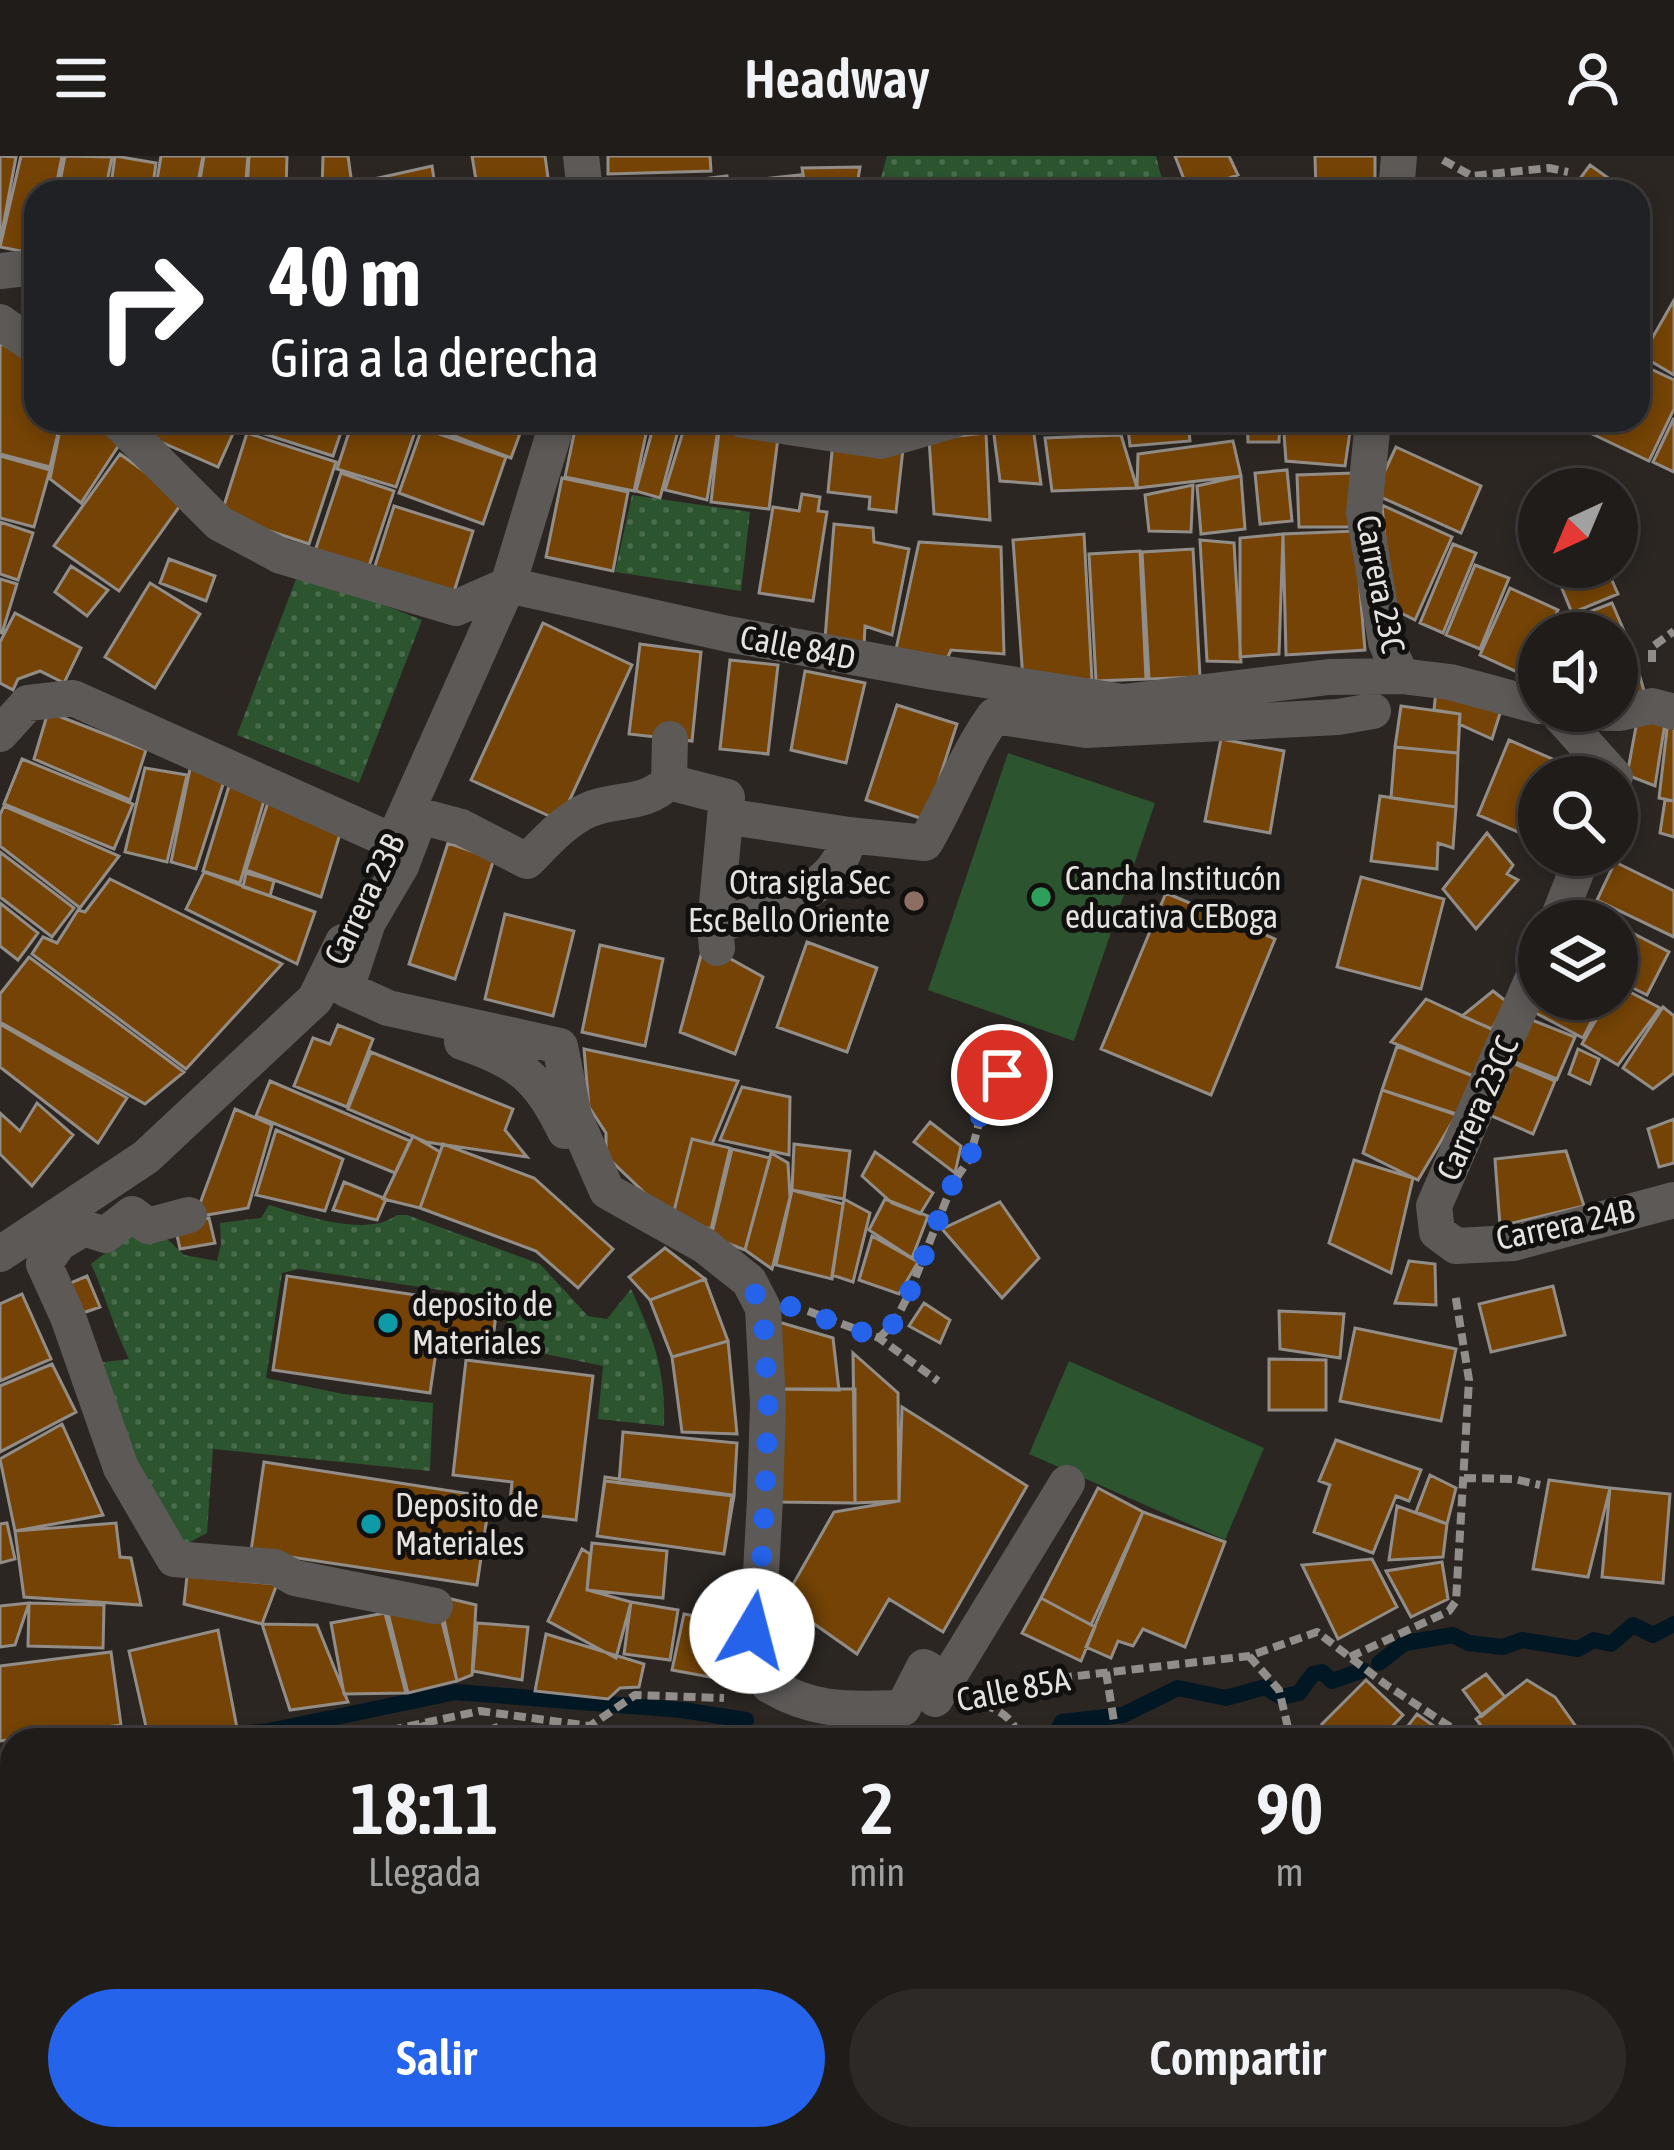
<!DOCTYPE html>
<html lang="es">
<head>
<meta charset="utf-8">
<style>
	:root { --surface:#201c1a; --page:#2d2927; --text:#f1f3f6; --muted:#a2a1a2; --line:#3d3a39; --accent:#2563eb }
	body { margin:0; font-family:"Asap Condensed",sans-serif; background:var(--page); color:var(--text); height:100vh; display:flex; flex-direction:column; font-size:45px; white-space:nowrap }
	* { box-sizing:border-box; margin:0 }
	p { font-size:39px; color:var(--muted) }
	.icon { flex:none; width:66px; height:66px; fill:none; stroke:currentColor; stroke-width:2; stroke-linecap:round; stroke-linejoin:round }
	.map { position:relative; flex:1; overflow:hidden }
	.details { position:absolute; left:0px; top:1572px; width:1674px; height:423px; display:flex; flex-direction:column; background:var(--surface); border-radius:36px 36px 0 0; box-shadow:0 6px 18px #0003,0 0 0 3px var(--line) }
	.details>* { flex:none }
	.guide { position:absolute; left:24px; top:24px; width:1626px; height:252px; border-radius:36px; box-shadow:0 6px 18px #0003,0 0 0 3px var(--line); background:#202124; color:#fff; overflow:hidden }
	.needle { width:78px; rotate:224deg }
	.tools { position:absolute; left:1518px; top:312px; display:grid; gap:24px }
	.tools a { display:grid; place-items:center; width:120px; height:120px; border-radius:50%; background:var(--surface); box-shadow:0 6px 18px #0003,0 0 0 3px var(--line); font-size:60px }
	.pin { position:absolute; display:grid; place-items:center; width:102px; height:102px; color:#fff; margin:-51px; border:6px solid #fff; border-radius:50%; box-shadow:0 3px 12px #0007 }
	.me { position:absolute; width:132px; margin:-66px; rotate:8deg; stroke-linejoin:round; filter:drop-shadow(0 0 9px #0008) }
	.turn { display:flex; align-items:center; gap:42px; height:252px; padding:0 48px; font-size:54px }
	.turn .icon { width:156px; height:156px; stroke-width:2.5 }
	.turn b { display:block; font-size:84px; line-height:102px }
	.eta { display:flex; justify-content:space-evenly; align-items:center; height:204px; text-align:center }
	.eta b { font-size:72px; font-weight:600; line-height:84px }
	.primary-button { display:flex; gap:24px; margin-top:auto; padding:24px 48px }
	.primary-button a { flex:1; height:138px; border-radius:72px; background:var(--accent); color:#fff; font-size:48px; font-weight:600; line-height:138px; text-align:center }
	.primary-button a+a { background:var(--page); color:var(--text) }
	header { display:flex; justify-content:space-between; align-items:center; height:156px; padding:0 48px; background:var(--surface); font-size:54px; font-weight:600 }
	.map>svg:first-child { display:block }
	.grass { fill:url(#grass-dots) }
	.green { fill:#2c542f }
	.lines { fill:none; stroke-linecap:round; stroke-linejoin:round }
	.stream { stroke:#021724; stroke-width:16 }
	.building { fill:#744305; stroke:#938d88; stroke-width:3 }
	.path { stroke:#918d8a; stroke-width:8; stroke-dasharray:12 6; stroke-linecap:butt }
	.minor { stroke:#5c5957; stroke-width:36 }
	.route { stroke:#2563eb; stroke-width:21; stroke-dasharray:0 37.8 }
	.leisure-dot { fill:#2e9e5b; stroke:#12100e; stroke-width:4.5 }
	.education-dot { fill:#8d6e63; stroke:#12100e; stroke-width:4.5 }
	.culture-dot { fill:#0f9aa8; stroke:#12100e; stroke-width:4.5 }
	.labels { text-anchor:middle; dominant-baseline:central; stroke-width:10; stroke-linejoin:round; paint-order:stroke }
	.street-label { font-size:33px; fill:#e5e2df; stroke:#12100e }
	.poi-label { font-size:33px; fill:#e5e2df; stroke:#12100e; text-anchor:start }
</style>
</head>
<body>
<header><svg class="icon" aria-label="menu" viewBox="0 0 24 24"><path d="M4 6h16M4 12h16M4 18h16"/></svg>Headway<svg class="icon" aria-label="person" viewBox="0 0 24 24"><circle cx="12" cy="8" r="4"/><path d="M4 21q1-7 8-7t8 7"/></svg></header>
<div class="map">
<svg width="1674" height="1994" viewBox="0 0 1674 1994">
	<defs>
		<pattern id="grass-dots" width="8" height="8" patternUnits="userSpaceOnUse" patternTransform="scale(3)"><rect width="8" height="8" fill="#2c542f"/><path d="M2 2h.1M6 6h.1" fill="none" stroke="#4a6c4d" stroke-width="1.8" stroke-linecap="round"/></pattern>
	</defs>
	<rect width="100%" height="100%" fill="#2b2622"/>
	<path class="grass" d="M887,0H1156L1165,36H877Z
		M632,339L750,356L741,435L615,416Z
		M299,415L422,464L359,627L237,579Z
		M269,1049C303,1059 367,1082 397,1059H407L540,1108L588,1160L607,1163L631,1133C654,1183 666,1215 664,1270L598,1263L603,1210L507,1190L508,1144L299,1113L282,1117L266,1222L343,1238L433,1247L430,1315L213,1293L207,1377L179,1392L144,1329L96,1207L129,1203C113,1171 106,1140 91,1108L126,1081L138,1078L165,1081L184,1099L217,1105L221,1088L220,1067L261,1062Z"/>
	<path class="green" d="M1008,597L1155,647L1074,885L928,834Z
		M1069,1205L1264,1292L1225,1384L1029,1298Z"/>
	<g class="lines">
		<path class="stream" d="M1379,1507L1405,1487L1453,1479L1468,1487L1503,1491L1522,1484L1578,1493L1594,1484L1611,1488L1633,1469L1653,1479L1674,1468
			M790,1577L818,1584
			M185,1584L269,1575L456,1536L682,1554L746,1564
			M1022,1584L1056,1576L1062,1566L1123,1559L1178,1532L1226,1542L1265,1531L1281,1541L1299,1537L1313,1518L1322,1516L1332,1525L1363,1514"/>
	</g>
	<path class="building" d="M0,0L16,1L0,87Z
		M21,0H62L55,36H36V98L0,91Z
		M65,0L112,1L105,36H58Z
		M115,0L156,7L152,36H110Z
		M161,0H203L196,36H155Z
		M204,0H248L245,36H198Z
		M249,0H287L286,36H247Z
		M323,0H348L353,36H322Z
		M472,0H545L550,36H478Z
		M608,0H710L711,15L608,18Z
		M1175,0H1229L1238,19L1189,36Z
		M1315,0H1375V36H1316Z
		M1590,9L1618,29L1620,25L1635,36H1570Z
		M432,10L436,36H357L356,27Z
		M860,11L856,36H806L802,12Z
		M800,19L802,36H733L732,26Z
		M727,20L728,36H686L685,25Z
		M682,23V36H606V25Z
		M1674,144V219L1642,200Z
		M0,187L36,206V264H61L50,311L0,298Z
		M1638,207L1674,224V253L1649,305L1565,265L1638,264Z
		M1674,262V316L1653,306Z
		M62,264H98L121,286L81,347L50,323Z
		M160,264H239L218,311L152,282Z
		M251,264H345L333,300L249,273Z
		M353,264H402L417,270L396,331L337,313Z
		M431,264H525L511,302L429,270Z
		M577,264H649L634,335L565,321Z
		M655,264H681L660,342L636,335Z
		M992,264H1032L1041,328L1000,325Z
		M1043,264H1120L1121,271L1045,276Z
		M1127,264H1188L1190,285L1130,290Z
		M1247,264H1280L1279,286H1248Z
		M1283,264L1351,269L1345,310L1286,305Z
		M686,266L718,273L707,344L665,334Z
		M422,272L506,301L483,368L399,337Z
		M719,275L778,282L769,353L711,346Z
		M247,277L336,306L309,388L221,359Z
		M986,277L990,364L934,358L929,283Z
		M1121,279L1137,332L1052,335L1045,282Z
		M1233,285L1241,320L1137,332L1138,298Z
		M833,286L903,293L896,356L869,353L870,341L828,336Z
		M1396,291L1481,330L1461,377L1374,338Z
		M120,298L184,344L119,435L54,390Z
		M0,300L50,314L34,371L0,362Z
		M1287,314L1292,365L1260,368L1255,317Z
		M341,317L394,335L367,416L314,398Z
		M1353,317L1354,371H1299L1297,319Z
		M1241,320L1245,373L1201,378L1197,330Z
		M562,322L628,336L613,415L546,401Z
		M1193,329L1191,376L1149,375L1145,339Z
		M802,338L820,341L818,355L827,356L813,445L759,437L773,351L799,355Z
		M1382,349L1452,381L1415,464L1391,452Z
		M394,350L473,375L453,439L374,413Z
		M0,366L33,377L18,424L0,418Z
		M834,368L873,372L874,386L909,393L892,479L865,470L864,491L825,483Z
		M1355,375L1365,494L1286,499L1283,378Z
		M1084,378L1092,524L1023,523L1013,384Z
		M1283,378L1279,498L1240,501V382Z
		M1200,384L1234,387L1241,506L1207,505Z
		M919,386L1001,391L1004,498L951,494L945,507L895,498Z
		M1453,388L1476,397L1443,477L1420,467Z
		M1193,393L1200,521L1149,523L1142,396Z
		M1140,395L1146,523L1096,525L1089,398Z
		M169,403L215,420L206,445L160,427Z
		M1475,409L1509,422L1480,493L1446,479Z
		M71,410L108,434L87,460L55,436Z
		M1573,411H1606L1618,438L1572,457L1556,418Z
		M0,423L17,428L2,477L0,476Z
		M150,427L200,458L155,532L105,501Z
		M1510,432L1558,454L1547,477H1539V494L1526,520L1480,499Z
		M1612,447L1633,496L1617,503V477H1559L1555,469Z
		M15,457L81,492L64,527L40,515L18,523L13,534L0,527V486Z
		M543,467L632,509L560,665L471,624Z
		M640,488L701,496L692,585L629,578Z
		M1633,496L1646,542L1617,545V503Z
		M730,504L778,509L768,598L720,593Z
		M805,515L865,527L846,607L791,594Z
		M1436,535L1502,551L1492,583L1459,568L1460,558L1434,554Z
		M897,549L957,568L926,664L866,644Z
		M1401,550L1460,558L1458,597L1395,591Z
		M48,556L146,594L130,644L34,603Z
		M1638,560L1665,567L1655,630L1627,619Z
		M1668,565L1674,566V645L1659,642Z
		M1221,583L1284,595L1270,677L1205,665Z
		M1509,584L1594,621H1539V685L1478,659Z
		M1395,591L1458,597L1456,651L1391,642Z
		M22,603L133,648L114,693L4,648Z
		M191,608L226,619L196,713L171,706Z
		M145,612L187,619L167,706L125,696Z
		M229,630L265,641L240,727L203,715Z
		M1380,640L1456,651L1453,692L1438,687L1437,713L1371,705Z
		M269,643L343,668L321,741L246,714Z
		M1665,644L1674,645V681L1660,677Z
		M4,650L119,700L80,752L0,690V659Z
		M1487,677L1513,709L1507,718L1518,724L1476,773L1443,733Z
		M448,687L494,703L455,823L409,808Z
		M0,696L74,752L52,781L0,741Z
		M1615,706L1674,735V781L1597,744Z
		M204,716L315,756L297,808L186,753Z
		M246,717L274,725L270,740L243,731Z
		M1361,721L1444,743L1421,833L1337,811Z
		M110,723L282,808L186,913L32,798L43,781L57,787L78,754L85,756Z
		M1166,737L1275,783L1211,939L1101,893Z
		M0,747L38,777L18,804L0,790Z
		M505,758L574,775L553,860L485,843Z
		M1617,769L1669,796L1647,839L1617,824Z
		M807,786L877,812L847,896L777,871Z
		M704,788L763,821L735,898L680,876Z
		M600,789L663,803L645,890L582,876Z
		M29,801L184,916L145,948L0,866V838Z
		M1617,829L1660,852L1618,909L1582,888L1608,843H1617Z
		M1493,835L1507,846L1492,873L1462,860Z
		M1426,843L1502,878L1478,922L1391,886Z
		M1539,843H1603L1583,882L1532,855Z
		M1663,851L1674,860V917L1653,933L1623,912Z
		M1527,862L1575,881L1557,923L1510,904Z
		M0,868L127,942L98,987L0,911Z
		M338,869L373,883L347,951L294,930L313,882L330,888Z
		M1397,890L1478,922L1463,961L1382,934Z
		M584,893L738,925L712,988L692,983L672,1063L606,1000V977L589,951Z
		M1578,893L1599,903L1590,928L1569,918Z
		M371,896L513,953L505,974L527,1001L426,986L348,953Z
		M1510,906L1555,925L1533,978L1487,958Z
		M270,925L410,985L395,1017L256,960Z
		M742,931L790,941L789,999L720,984Z
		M1382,934L1457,958L1418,1024L1363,997Z
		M37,947L73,979L32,1030L0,998V957L20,975Z
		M235,953L272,969L248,1052L195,1061Z
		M1674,963V1007L1659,1011L1648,973Z
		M930,966L961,990L955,1017L914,986Z
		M276,974L343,1003L325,1055L256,1039Z
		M413,980L440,996L420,1052L383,1043Z
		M692,983L730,992L711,1073L672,1063Z
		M443,988L534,1022L613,1093L578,1132L536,1095L420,1052Z
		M794,988L850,995L844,1043L792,1034Z
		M732,993L770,1002L745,1094L711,1081Z
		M1566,995L1584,1050L1500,1070L1495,1003Z
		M875,996L933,1037L920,1058L892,1047L862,1020Z
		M771,997L788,1007L790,1041L772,1113L745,1094Z
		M1354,1004L1413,1022L1391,1117L1329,1087Z
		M344,1026L386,1043L377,1064L333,1054Z
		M792,1034L843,1048L832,1123L776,1109Z
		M844,1043L870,1057L853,1126L832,1119Z
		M885,1043L928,1060L912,1102L869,1074Z
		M1000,1046L1039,1102L1002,1142L942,1073Z
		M209,1062L215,1087L180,1093L175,1070Z
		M872,1080L918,1106L899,1138L859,1124Z
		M665,1092L705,1123L650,1144L629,1121Z
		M1409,1105L1435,1108L1436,1149L1395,1147Z
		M87,1120L100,1151L80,1158L68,1128Z
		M287,1120L497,1151L492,1190L438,1182L430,1237L273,1214Z
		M705,1123L728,1185L672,1201L650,1144Z
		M1553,1130L1565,1179L1491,1196L1479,1148Z
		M22,1138L51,1203L0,1225V1148Z
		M924,1147L950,1164L940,1187L909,1170Z
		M1279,1155L1344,1158L1340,1202L1280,1193Z
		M765,1162L833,1182L839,1234L778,1233Z
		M1355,1172L1456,1193L1441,1265L1340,1245Z
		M728,1185L737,1278L682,1276L672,1201Z
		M853,1197L898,1237L899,1345L855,1347Z
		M1269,1203L1326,1204V1254H1269Z
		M466,1204L593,1220L576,1364L509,1356L512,1326L453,1319Z
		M52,1208L76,1256L0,1296V1230Z
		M778,1233H855V1347L778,1346Z
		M902,1251L1027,1330L943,1476L889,1443L857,1498L783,1446L834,1356L899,1345Z
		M62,1268L103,1359L15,1375L0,1303Z
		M623,1276L737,1287L734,1340L619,1327Z
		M1336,1284L1421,1314L1409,1345L1396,1340L1373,1397L1314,1376L1330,1329L1319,1325Z
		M264,1306L490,1341L477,1429L251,1395Z
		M1430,1319L1456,1332L1447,1368L1416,1356Z
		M605,1321L732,1339L724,1398L597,1380Z
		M1549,1324L1610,1332L1588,1421L1533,1413Z
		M605,1325L734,1340L724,1398L597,1380Z
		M1098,1332L1143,1356L1091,1469L1041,1442Z
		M1610,1332L1670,1338L1663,1427L1602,1421Z
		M1397,1350L1447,1368L1443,1401L1389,1404Z
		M1143,1356L1225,1386L1185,1491L1143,1473L1133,1490L1118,1485L1111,1502L1086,1491Z
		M7,1367L15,1403L0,1407V1368Z
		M116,1367L120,1401L131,1402L141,1449L24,1441L15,1375Z
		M592,1387L667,1395L663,1442L587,1434Z
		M592,1387L667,1395L663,1442L587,1434Z
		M582,1393L590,1398L587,1434L631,1446L616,1502L548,1465Z
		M1372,1403L1397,1451L1338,1483L1302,1409Z
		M1442,1406L1448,1443L1411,1461L1386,1415Z
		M187,1420L277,1428L262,1468L184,1448Z
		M439,1440L476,1449L472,1519L457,1525Z
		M1041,1442L1095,1471L1081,1505L1022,1477Z
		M631,1446L678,1454L670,1504L624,1498Z
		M631,1446L678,1454L670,1504L624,1498Z
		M29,1447L104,1449L103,1492L28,1490Z
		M29,1447L15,1489L0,1491V1450Z
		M387,1453L441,1462L457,1525L408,1537Z
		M385,1457L406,1537L344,1538L331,1467Z
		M684,1458L718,1464L710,1521L672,1514Z
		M477,1467L528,1471L522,1524L473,1515Z
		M262,1468L317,1469L348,1546L290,1554Z
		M218,1474L237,1572L179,1584H149L129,1495Z
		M546,1478L644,1508L639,1531L620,1532L608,1543L535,1535Z
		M111,1496L121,1569L0,1585V1510Z
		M1486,1518L1505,1541L1482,1560L1463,1534Z
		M1366,1524L1403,1559L1379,1584H1338L1322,1568Z
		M1527,1524L1555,1541L1582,1579L1576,1584H1492L1476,1563Z
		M1417,1558L1453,1584H1397Z
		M496,1569L501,1584H452Z
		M12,1629V1669L0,1670V1630Z
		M12,1685V1739L0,1741V1687Z
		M84,1983H176L179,1988L167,1994H89Z
		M230,1983H257L267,1994H216Z
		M266,1983H335L320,1994H275Z
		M367,1983H439L447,1994H381Z
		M492,1983H564L572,1994H503Z
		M649,1983H715L705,1994H661Z
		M752,1983H787L786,1994H751Z
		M791,1983H833L832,1994H791Z
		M916,1983H993L994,1994H917Z
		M999,1983H1112V1994L1000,1993Z
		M1258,1983H1314L1325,1994H1259Z"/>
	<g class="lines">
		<path class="path" d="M1443,4L1472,20L1549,12L1568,16
			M1652,506V491L1674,475
			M808,1155L879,1182L938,1225
			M879,1182L894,1167L909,1138L953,1027L970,1002L983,951L1002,919
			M1464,1322L1514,1323L1540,1329
			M1249,1500L1279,1534L1291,1584
			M1350,1501L1449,1455L1456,1445L1469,1224L1455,1137
			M1106,1516L1117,1584
			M990,1539L1068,1521L1249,1500L1317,1476L1385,1528L1470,1584
			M983,1549C1000,1553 1017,1565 1018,1584
			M423,1566L430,1584
			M319,1584L373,1578L480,1555L590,1570L635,1539L724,1542
			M0,1625L12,1623
			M1662,1831L1674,1850
			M1662,1868L1674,1851
			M571,1983L579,1994
			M1463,1983L1467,1994
			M1626,1983L1631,1994
			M726,1994L735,1983
			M1156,1994L1159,1983"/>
		<path class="minor" d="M581,0L585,36
			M1396,36L1399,0
			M0,115L36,111
			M0,166L36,191
			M116,264L219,367L281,400L456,452L508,429L728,478L934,516L1123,546L1329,521L1401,520L1450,526L1539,550
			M743,264L881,285L954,264
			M1373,264L1364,357L1386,486L1401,520
			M1556,555L1615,621
			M1559,556L1620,557L1652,550L1674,556
			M0,578L28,547L73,542L394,686
			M670,583L669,626L727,641L715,770L717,792
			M669,626C642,651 618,641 588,654C564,665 545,687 527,705L461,671L420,660L401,710L368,766L346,833L388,852L560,890L574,960L607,1035L705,1090L749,1125L763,1152L768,1248L765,1343L760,1435L752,1475L769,1529C815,1557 850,1553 903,1552L924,1511L947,1525
			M397,677L508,429L558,264
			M849,679L925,687C949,646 966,599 994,560L1086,574L1338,561L1373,555
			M1557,765L1583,699
			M715,770C765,753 838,740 849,679L725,660
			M1539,808L1434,1050L1437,1076L1456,1090L1513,1087L1674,1044
			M462,886C520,906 539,921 565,975
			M189,1059L148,1070L132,1058L105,1079L84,1072L59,1087L44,1108L68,1161L121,1312L174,1403L275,1411L295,1422L435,1450
			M0,1098L146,1001L315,843L343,786
			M935,1543L1067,1327
			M0,1850L12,1884
			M47,1983L51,1994
			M191,1994L208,1983"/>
	</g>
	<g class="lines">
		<path class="route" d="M752,1475L760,1436L765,1343L768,1248L763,1152L755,1138L879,1182L894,1167L909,1138L953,1027L970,1002L983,951L1002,919"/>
	</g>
	<circle class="leisure-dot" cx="1041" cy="741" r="12"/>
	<circle class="education-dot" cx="914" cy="745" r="12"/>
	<g class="culture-dot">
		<circle cx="388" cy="1167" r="12"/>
		<circle cx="371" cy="1368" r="12"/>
	</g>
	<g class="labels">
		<g class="street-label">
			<text transform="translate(1381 428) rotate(79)">Carrera 23C</text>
			<text transform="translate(798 491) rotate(11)">Calle 84D</text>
			<text transform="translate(364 743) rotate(-64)">Carrera 23B</text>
			<text transform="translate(1477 952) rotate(-66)">Carrera 23CC</text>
			<text transform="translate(1565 1068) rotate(-12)">Carrera 24B</text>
			<text transform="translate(1013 1533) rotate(-11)">Calle 85A</text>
		</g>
		<g class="poi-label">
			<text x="1065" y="722">Cancha Institucón<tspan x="1065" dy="38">educativa CEBoga</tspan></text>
			<text x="890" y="726" text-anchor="end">Otra sigla Sec<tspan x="890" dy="38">Esc Bello Oriente</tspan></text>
			<text x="412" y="1148">deposito de<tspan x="412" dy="38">Materiales</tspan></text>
			<text x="395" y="1349">Deposito de<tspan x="395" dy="38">Materiales</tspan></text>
		</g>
	</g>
</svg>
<div class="tools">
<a><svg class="needle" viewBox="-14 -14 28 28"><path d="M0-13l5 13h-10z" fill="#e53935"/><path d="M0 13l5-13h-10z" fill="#a2a1a2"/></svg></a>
<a><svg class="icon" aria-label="sound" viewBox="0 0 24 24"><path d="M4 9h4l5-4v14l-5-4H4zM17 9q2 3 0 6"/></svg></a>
<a><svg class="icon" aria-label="search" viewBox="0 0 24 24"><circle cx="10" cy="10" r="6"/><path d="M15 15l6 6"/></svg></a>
<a><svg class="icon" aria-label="layers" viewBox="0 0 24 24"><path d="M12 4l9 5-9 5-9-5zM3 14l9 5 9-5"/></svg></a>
</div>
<div class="pin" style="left:1002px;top:919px;background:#d93025"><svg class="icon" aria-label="arrive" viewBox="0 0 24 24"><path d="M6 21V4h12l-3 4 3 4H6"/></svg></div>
<svg class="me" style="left:752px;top:1475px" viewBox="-20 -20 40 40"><circle r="19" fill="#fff"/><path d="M0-13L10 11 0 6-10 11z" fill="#2563eb"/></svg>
<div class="guide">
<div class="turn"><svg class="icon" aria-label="right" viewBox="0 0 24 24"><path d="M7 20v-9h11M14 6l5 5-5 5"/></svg><div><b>40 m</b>Gira a la derecha</div></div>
</div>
<section class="details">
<div class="eta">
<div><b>18:11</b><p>Llegada</p></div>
<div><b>2</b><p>min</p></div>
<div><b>90</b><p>m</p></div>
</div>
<div class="primary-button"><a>Salir</a><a>Compartir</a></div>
</section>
</div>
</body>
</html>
